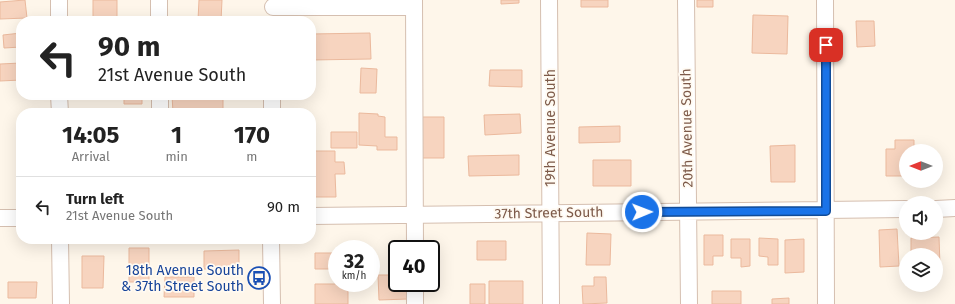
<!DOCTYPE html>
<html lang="en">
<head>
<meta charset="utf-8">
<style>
	:root { --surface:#fff; --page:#f2f2f2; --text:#222; --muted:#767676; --line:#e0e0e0 }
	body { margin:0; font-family:"Fira Sans",sans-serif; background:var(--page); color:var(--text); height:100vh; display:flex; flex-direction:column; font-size:15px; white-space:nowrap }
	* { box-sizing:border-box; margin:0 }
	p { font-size:13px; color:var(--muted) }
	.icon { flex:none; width:22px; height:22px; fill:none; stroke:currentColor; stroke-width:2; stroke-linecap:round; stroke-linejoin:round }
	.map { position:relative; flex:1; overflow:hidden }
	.panel { position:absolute; left:16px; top:108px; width:300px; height:136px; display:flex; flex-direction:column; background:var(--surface); border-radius:16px; box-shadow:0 4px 16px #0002 }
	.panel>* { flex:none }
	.top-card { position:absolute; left:16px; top:16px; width:300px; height:84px; border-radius:16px; box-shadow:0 4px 16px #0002; background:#fff; color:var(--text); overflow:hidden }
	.needle { width:26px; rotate:270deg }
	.buttons { position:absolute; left:899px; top:144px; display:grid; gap:8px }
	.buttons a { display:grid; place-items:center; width:44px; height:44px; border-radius:50%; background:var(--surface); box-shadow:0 4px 16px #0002; font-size:20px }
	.speed { position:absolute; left:328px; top:240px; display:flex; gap:8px; font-size:20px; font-weight:700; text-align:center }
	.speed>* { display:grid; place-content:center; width:52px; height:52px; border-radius:50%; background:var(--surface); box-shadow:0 4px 16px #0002; line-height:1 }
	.speed small { font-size:10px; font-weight:400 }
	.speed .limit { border:2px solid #111; border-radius:6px; background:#fff; color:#111 }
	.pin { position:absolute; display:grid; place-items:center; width:34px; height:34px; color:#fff; margin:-17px; border-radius:8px; box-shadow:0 2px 6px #0006 }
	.me { position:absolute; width:44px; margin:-22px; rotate:89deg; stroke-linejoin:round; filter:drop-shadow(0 0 3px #0008) }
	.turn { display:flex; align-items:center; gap:14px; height:84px; padding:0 16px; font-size:18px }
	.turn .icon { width:52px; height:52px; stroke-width:2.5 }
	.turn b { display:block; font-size:28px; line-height:34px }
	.eta { display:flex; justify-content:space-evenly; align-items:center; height:68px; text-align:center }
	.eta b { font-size:24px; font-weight:700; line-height:28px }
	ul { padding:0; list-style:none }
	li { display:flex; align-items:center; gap:12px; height:60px; padding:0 16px; border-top:1px solid var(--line) }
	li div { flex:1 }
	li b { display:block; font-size:15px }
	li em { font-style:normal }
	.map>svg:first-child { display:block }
	.building { fill:#f7d4bf; stroke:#ebb99d }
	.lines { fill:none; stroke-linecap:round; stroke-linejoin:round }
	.minor-casing { stroke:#d5bfb0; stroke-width:18 }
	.minor { stroke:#fff; stroke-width:16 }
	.route-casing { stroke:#114b97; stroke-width:10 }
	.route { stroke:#1a73e8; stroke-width:7 }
	.labels { text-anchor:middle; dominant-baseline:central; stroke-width:3.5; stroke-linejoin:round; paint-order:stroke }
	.street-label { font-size:14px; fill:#7d5a49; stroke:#fffaf2 }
	.transit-label { font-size:14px; fill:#164399; stroke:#fffaf2; text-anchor:end }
</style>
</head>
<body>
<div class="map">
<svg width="955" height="304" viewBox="0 0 955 304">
	<rect width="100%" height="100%" fill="#fef6ea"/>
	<path class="building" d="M25,0L27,18L0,19V2Z
		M93,0H117V21H93Z
		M199,0H222L221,21L198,20Z
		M501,0H519V3L501,4Z
		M581,0H608V7H581Z
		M697,0H713V7H697Z
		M753,15L788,16L787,54L752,53Z
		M856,21H874L875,46L857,47Z
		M21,33V47L4,48L3,35Z
		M370,33L371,59L311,60V34Z
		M21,63V80L0,81V64Z
		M361,68L377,69L376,93H360Z
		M490,70H522V87L489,86Z
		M111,95H142V104H124V97H111Z
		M172,95H223V113H173Z
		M359,113L378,114V116L385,117V137H397V150H377V146L359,145Z
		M520,114L521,133L485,135L484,115Z
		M422,117H444V158H422Z
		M620,126V142L579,143V127Z
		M331,132H357V148H331Z
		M895,140H914V151H906V176H886V149H895Z
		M795,145V182H771L770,146Z
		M311,151H335V162H344L345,174H335L336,197H311Z
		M519,155V175L469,176L468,156Z
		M593,160H631V186H593Z
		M897,229L899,266L880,267L879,230Z
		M587,233L611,234L610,265H586Z
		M704,235H723V256H713V265H704Z
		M939,237L940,266H936V255H911V238Z
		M759,238L778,239V265H768V257L759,256Z
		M731,239H750V266L741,267V258H731Z
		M804,239V272L785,273V240Z
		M477,241H506V260H477Z
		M129,248H149V282H129Z
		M239,250V268L204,269V251Z
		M315,253H337V269H315Z
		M82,256H104L103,288H82Z
		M378,275H397V283H408V299L379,300Z
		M165,277H194V297H164Z
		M594,277H606L607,303L583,304L582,286H594Z
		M489,281H523V304H489Z
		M8,282H37L36,298H8Z
		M315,284H348V304H315Z
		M470,284H485V304H470Z
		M712,291H741V304H712Z
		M789,298V304H772V299Z"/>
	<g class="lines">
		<g class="minor-casing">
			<path id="minor" d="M59,0V21
				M159,0V21
				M414,0L415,249
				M549,0L551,304
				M686,0L689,304
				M825,0L826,304
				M273,7H414
				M59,95L60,113
				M160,95V113
				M272,113V95
				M936,209L955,208
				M311,216L906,209
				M0,218H21
				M60,239L61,304
				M271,239L272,304
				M415,283V304"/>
		</g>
		<use href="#minor" class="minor"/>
	</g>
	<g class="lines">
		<g class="route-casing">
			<path id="route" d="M642,212L826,211V45"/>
		</g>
		<use href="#route" class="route"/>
	</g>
	<defs>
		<g id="bus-ring" transform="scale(1.15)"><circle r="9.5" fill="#fffaf2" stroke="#1a4fb4" stroke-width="1.5"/><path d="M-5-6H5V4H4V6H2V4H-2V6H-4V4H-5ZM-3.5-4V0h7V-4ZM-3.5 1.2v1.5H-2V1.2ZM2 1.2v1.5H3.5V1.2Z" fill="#1a4fb4"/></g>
	</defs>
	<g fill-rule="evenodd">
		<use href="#bus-ring" x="259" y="278"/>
	</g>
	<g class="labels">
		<g class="street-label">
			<text transform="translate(550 128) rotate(-90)">19th Avenue South</text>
			<text transform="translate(687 128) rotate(-91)">20th Avenue South</text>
			<text transform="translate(549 213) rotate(-1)">37th Street South</text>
		</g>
		<g class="transit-label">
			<text x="244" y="270">18th Avenue South<tspan x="244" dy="16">&amp; 37th Street South</tspan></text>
		</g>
	</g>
</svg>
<div class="buttons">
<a><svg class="needle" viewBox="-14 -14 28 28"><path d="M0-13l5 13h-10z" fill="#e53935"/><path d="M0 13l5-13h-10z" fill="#767676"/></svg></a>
<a><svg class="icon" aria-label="sound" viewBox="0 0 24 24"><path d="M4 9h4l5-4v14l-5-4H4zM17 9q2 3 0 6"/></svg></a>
<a><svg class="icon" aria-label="layers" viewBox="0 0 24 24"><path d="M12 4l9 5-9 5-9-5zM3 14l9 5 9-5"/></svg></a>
</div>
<div class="speed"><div>32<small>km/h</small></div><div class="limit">40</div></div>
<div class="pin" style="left:826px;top:45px;background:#d93025"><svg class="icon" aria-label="arrive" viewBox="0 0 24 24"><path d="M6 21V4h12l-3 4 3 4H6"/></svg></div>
<svg class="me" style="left:642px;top:212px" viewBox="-20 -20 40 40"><circle r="17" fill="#1a73e8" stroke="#fff" stroke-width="3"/><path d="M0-11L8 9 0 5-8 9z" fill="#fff"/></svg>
<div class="top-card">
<div class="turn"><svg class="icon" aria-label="left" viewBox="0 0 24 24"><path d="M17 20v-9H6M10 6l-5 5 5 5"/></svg><div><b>90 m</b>21st Avenue South</div></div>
</div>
<section class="panel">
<div class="eta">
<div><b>14:05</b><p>Arrival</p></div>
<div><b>1</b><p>min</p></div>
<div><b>170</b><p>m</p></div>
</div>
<ul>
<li><svg class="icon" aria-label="left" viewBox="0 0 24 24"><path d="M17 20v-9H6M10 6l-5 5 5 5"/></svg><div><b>Turn left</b><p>21st Avenue South</p></div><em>90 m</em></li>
</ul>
</section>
</div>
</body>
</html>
